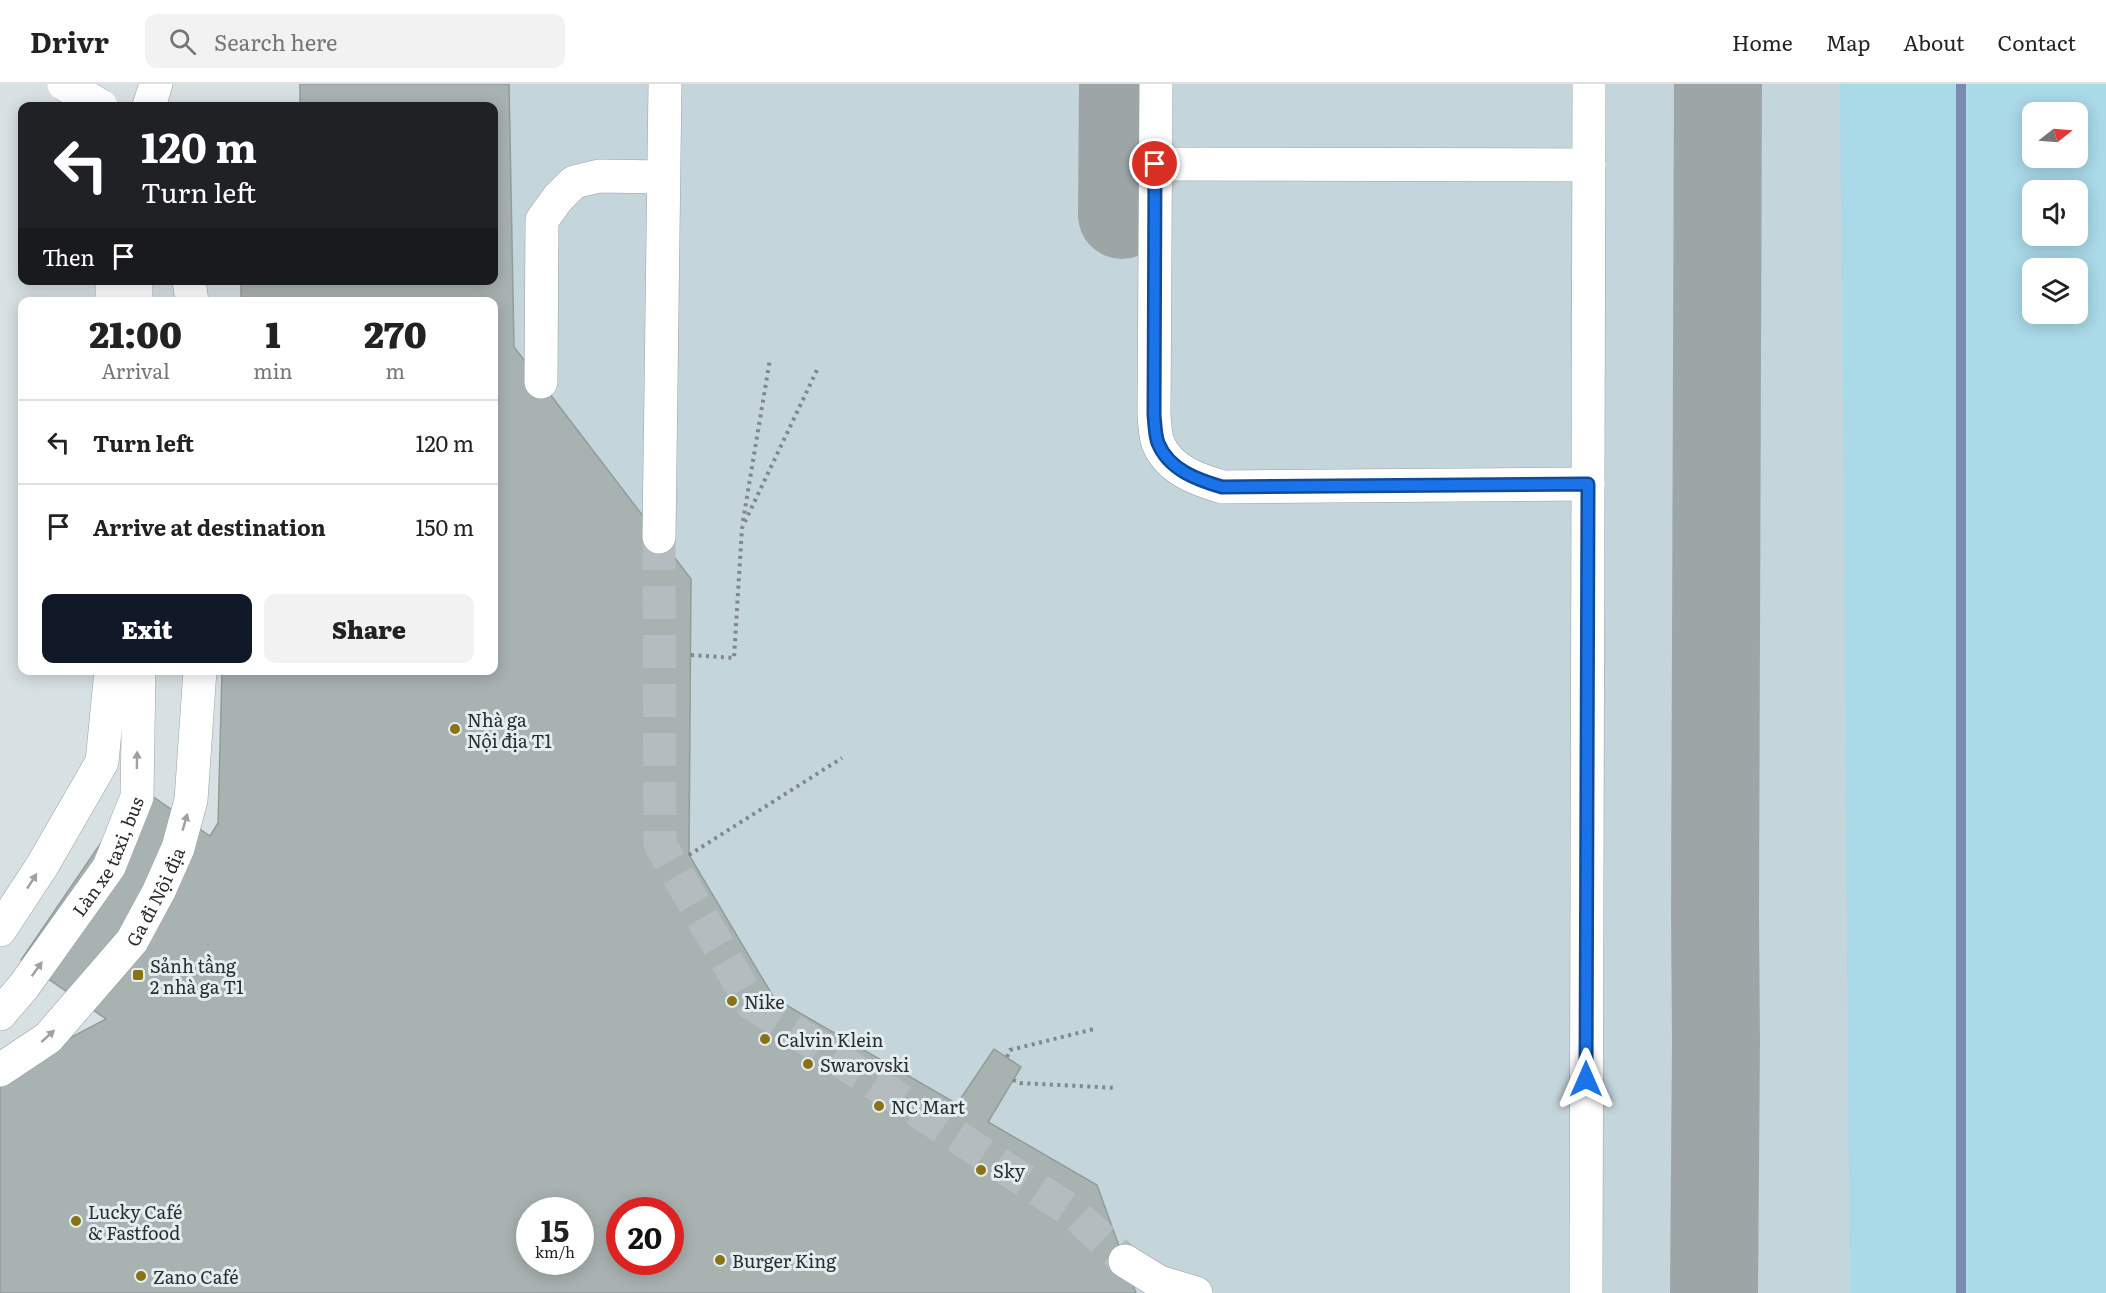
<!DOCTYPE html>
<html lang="en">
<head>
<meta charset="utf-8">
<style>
	:root { --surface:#fff; --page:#f2f2f2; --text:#222; --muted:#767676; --line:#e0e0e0; --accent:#111827 }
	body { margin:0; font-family:Literata,serif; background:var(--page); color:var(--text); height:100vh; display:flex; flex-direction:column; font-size:22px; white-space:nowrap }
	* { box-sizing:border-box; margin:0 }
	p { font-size:20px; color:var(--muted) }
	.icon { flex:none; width:33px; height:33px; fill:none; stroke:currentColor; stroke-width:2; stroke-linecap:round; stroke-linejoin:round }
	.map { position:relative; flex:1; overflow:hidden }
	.sheet { position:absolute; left:18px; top:213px; width:480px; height:378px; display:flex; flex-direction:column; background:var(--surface); border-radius:12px; box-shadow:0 3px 15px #0003 }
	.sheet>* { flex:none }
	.banner { position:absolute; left:18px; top:18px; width:480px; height:183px; border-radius:12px; box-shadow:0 3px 15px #0003; background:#202124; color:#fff; overflow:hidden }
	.needle { width:39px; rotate:73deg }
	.controls { position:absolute; left:2022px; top:18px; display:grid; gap:12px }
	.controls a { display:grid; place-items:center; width:66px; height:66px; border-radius:12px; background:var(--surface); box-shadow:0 3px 15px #0003; font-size:30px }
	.speed { position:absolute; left:516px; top:1113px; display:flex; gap:12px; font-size:30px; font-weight:700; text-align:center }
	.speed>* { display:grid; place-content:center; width:78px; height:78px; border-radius:50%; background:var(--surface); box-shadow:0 3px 15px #0003; line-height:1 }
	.speed small { font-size:15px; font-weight:400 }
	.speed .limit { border:9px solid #d22; background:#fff; color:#111 }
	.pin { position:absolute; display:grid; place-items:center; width:51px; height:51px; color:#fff; margin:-26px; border:3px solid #fff; border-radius:50%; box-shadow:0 2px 6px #0007 }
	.me { position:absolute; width:66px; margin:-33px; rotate:0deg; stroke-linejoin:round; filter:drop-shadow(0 0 4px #0008) }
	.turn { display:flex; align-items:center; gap:21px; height:126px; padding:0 24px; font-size:27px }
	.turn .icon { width:78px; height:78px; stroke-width:2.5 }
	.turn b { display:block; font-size:42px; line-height:51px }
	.then { display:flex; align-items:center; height:57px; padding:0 24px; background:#0003; gap:12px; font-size:22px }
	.eta { display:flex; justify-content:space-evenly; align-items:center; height:102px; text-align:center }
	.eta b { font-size:36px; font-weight:800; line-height:42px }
	.action { display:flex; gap:12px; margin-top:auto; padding:12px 24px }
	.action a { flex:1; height:69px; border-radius:12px; background:var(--accent); color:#fff; font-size:24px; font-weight:800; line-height:69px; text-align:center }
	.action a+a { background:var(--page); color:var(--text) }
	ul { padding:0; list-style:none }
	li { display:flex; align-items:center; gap:18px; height:84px; padding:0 24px; border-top:2px solid var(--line) }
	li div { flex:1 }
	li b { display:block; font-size:22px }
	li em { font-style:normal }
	header { display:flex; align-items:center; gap:36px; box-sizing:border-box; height:84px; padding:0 30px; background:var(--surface); border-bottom:2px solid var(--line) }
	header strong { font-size:28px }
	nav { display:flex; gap:33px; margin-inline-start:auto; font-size:21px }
	.search { width:420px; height:54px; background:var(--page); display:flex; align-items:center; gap:15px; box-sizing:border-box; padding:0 21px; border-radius:12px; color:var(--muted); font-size:22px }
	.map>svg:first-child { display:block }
	.built { fill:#c4d5db; fill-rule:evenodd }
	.green { fill:#aad9e8; fill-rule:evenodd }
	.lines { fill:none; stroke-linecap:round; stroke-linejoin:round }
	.stream { stroke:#7c8ab1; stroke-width:10 }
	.taxiway { stroke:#9ea5a7; stroke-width:88 }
	.building { fill:#a8b2b1; stroke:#929c9b; stroke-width:1.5; fill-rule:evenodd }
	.minor-tunnel { stroke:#b4bcbf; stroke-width:33; stroke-dasharray:33 16; stroke-linecap:butt }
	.minor-casing { stroke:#99a1a4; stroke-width:34 }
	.path { stroke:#82888a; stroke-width:4; stroke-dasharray:3 4.5; stroke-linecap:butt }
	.minor { stroke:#fff; stroke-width:33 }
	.minor-bridge-casing { stroke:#99a1a4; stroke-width:34; stroke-linecap:butt }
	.minor-bridge { stroke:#fff; stroke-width:33 }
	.oneway { fill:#9fa0a1 }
	.route-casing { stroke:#114b97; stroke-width:15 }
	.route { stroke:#1a73e8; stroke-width:10 }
	.poi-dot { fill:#8a7215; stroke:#e4edf0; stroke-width:2 }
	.labels { text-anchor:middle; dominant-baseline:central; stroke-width:6; stroke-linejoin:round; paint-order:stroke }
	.poi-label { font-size:18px; fill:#2a2d2e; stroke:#e4edf0; text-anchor:start }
	.street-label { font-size:18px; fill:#2a2d2e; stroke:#e4edf0 }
</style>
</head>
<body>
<header>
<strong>Drivr</strong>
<div class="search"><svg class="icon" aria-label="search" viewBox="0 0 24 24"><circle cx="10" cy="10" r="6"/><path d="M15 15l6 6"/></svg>Search here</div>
<nav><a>Home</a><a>Map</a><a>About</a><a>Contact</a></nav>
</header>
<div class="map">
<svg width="2106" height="1209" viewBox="0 0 2106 1209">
	<rect width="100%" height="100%" fill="#d7e0e3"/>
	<path class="built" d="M342,0H2106V1209H0V1112L494,586V22H342ZM2032,28H2078V74H2032ZM2032,106H2078V152H2032ZM2032,184H2078V230H2032ZM530,1126H580V1178H530ZM620,1126H670V1178H620Z"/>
	<path class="green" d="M1840,0H2106V1209H1850ZM2032,28H2078V74H2032ZM2032,106H2078V152H2032ZM2032,184H2078V230H2032Z"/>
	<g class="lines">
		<path class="stream" d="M1961,1209V0"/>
		<path class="taxiway" d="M1122,131L1123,0
			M1714,1209L1716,958L1715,832L1718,0"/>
	</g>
	<path class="building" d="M300,0H509L514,263L691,495L689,771L774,914L957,1020L994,965L1021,983L988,1038L1097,1101L1136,1209H0V991L106,935L21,876L139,703L210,752L218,739L222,586H494V218H241V196H494V22H300ZM530,1126H580V1178H530ZM620,1126H670V1178H620Z"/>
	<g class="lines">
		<path class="minor-tunnel" d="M659,453L660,760L751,919L1073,1128L1125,1177"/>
		<g class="minor-casing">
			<g id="minor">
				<path d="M1156,0L1154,331C1155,340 1155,351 1158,359C1169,386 1198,396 1223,403L1588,400"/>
				<path d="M149,22L156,0"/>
				<path d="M1155,80L1589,81"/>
				<path d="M112,196V218"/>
				<path d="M136,196V218"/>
				<path d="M189,196L192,218"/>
				<path d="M541,298L542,136L558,114L574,98L599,92L663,93"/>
				<path d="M659,453L665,0"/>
				<path d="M0,846L42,782L102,678L111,586"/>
				<path id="s1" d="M0,930L24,902L109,783L137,713L139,586"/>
				<path id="s2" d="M0,986L48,954L132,857L159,807L178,764L191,716L200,586"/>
				<path d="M1125,1177L1159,1198L1196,1209"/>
				<path d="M1586,1209L1589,0"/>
			</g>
		</g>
		<path class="path" d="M743,437L770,275
			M691,571L734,574L742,444L817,286
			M689,771L842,674
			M1007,973L1010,966L1094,945
			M1013,996L1020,999L1117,1004"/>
		<use href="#minor" class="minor"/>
		<g class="minor-bridge-casing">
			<path id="minor-bridge" d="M64,0L101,22"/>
		</g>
		<use href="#minor-bridge" class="minor-bridge"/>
	</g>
	<defs><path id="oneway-solid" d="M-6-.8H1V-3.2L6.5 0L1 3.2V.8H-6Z" transform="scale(1.5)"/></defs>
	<g class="oneway">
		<use href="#oneway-solid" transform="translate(137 676) rotate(-89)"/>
		<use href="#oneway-solid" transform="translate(185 738) rotate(-74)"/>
		<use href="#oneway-solid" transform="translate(32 797) rotate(-57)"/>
		<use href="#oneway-solid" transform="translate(37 885) rotate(-54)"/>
		<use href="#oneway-solid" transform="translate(48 952) rotate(-42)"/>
	</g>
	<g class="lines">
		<g class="route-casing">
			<path id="route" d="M1155,80L1154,331C1155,340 1155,351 1158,359C1169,386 1198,396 1222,403L1588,400L1586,995"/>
		</g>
		<use href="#route" class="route"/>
	</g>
	<g class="poi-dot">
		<circle cx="455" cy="645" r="6"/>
		<rect x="132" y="885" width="12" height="12" rx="3"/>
		<circle cx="732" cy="917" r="6"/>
		<circle cx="765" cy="955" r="6"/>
		<circle cx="808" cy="980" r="6"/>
		<circle cx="879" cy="1022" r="6"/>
		<circle cx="981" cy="1086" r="6"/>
		<circle cx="76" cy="1137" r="6"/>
		<circle cx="720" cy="1176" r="6"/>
		<circle cx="141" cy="1192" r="6"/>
	</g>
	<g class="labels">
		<g class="poi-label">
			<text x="467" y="635">Nhà ga<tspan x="467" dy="21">Nội địa T1</tspan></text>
			<text x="150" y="881">Sảnh tầng<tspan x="150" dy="21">2 nhà ga T1</tspan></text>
			<text x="744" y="917">Nike</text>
			<text x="777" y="955">Calvin Klein</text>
			<text x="820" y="980">Swarovski</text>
			<text x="891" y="1022">NC Mart</text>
			<text x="993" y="1086">Sky</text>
			<text x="88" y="1127">Lucky Café<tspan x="88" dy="21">&amp; Fastfood</tspan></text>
			<text x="732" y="1176">Burger King</text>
			<text x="153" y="1192">Zano Café</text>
		</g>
		<g class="street-label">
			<text stroke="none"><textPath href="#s1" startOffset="192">Làn xe taxi, bus</textPath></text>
			<text stroke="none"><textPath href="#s2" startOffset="236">Ga đi Nội địa</textPath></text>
		</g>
	</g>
</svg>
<div class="controls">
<a><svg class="needle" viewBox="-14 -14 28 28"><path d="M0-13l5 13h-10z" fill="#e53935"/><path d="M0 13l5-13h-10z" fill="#767676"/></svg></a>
<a><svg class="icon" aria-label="sound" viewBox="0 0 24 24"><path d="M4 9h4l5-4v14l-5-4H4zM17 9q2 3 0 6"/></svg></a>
<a><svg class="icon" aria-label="layers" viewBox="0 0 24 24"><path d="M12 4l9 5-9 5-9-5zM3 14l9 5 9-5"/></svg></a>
</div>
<div class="speed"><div>15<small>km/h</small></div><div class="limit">20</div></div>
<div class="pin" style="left:1155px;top:80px;background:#d93025"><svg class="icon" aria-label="arrive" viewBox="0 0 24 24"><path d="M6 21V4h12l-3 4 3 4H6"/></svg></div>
<svg class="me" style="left:1586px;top:995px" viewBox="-20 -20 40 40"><path d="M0-17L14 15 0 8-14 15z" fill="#1a73e8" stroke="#fff" stroke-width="4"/></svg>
<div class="banner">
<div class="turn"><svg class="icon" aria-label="left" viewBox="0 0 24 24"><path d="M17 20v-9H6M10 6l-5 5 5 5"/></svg><div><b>120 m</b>Turn left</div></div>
<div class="then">Then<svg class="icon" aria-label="arrive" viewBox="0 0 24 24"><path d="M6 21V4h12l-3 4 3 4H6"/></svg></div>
</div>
<section class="sheet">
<div class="eta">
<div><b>21:00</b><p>Arrival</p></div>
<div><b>1</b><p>min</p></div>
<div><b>270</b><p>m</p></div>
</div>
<ul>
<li><svg class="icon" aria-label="left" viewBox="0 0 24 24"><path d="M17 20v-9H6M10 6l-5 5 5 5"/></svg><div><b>Turn left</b></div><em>120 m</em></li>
<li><svg class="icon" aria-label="arrive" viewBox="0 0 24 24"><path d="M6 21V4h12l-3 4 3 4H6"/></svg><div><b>Arrive at destination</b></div><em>150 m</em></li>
</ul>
<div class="action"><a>Exit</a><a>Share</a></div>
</section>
</div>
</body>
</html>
